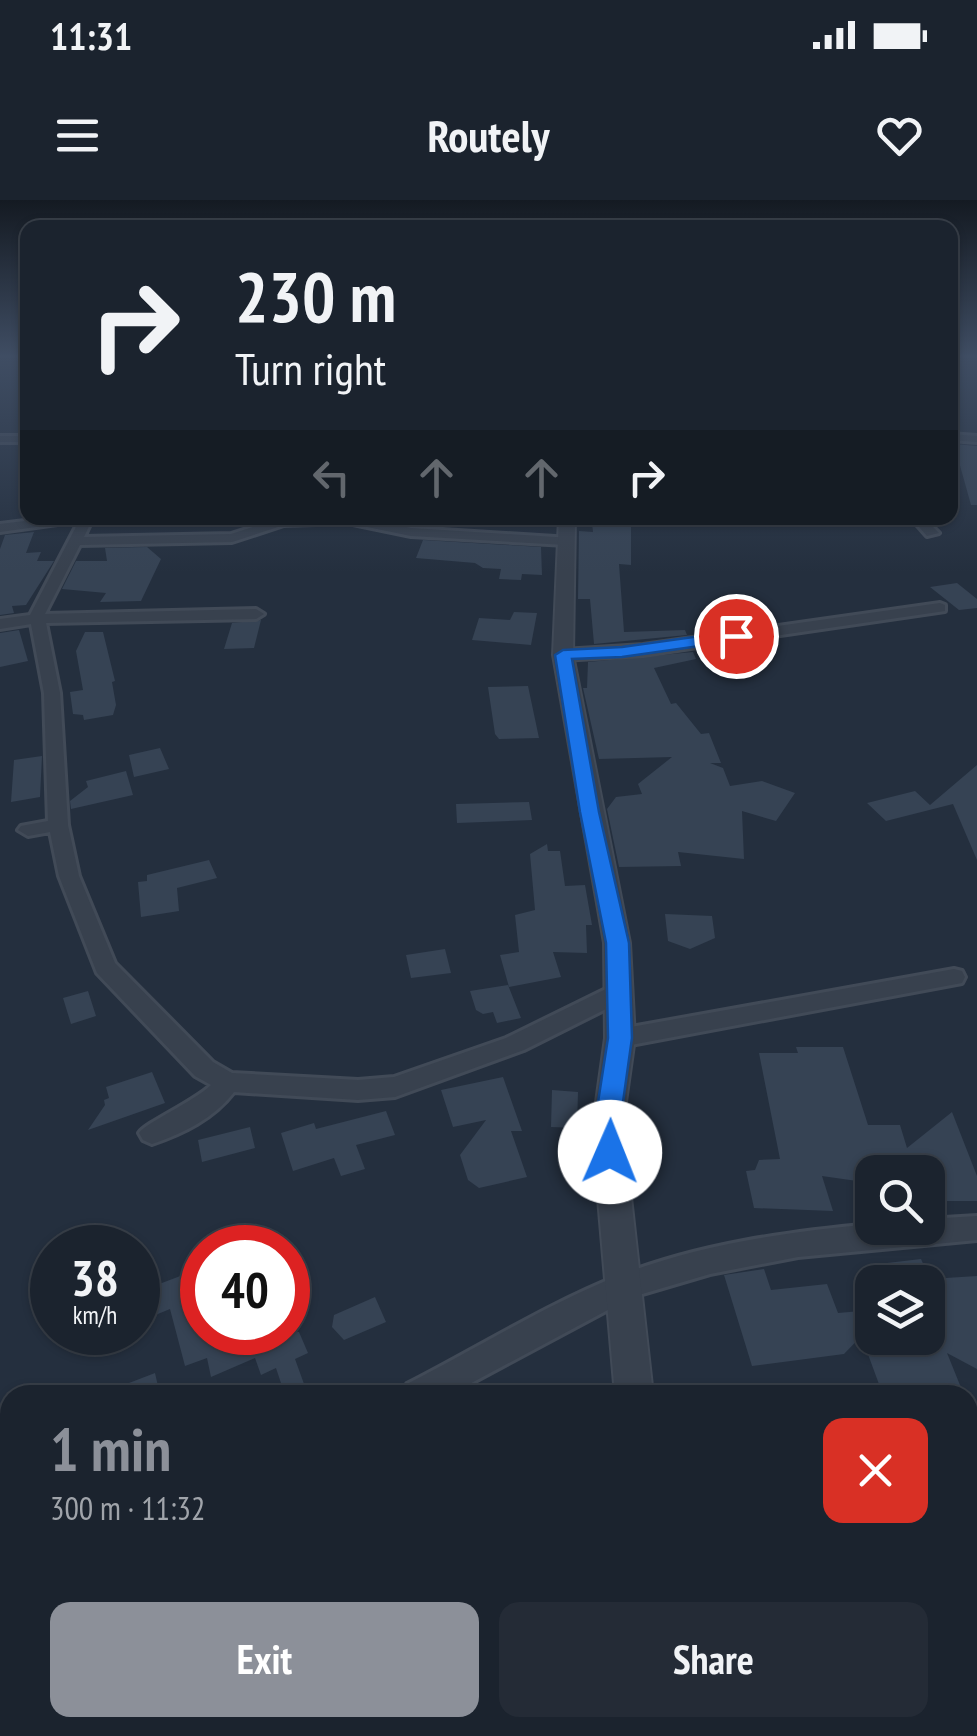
<!DOCTYPE html>
<html lang="en">
<head>
<meta charset="utf-8">
<style>
	:root { --surface:#1b232e; --page:#242b36; --text:#f1f3f6; --muted:#a0a4aa; --line:#39404a; --accent:#8c9099 }
	body { margin:0; font-family:"PT Sans Narrow",sans-serif; background:var(--page); color:var(--text); height:100vh; display:flex; flex-direction:column; font-size:38px; white-space:nowrap }
	* { box-sizing:border-box; margin:0 }
	p { font-size:32px; color:var(--muted) }
	.icon { flex:none; width:55px; height:55px; fill:none; stroke:currentColor; stroke-width:2; stroke-linecap:round; stroke-linejoin:round }
	.map { position:relative; flex:1; overflow:hidden }
	.panel { position:absolute; left:0px; top:1185px; width:978px; height:352px; display:flex; flex-direction:column; background:var(--surface); border-radius:30px 30px 0 0; box-shadow:0 2px 8px #0004,0 0 0 2px var(--line) }
	.panel>* { flex:none }
	.hud { position:absolute; left:20px; top:20px; width:938px; height:305px; border-radius:20px; box-shadow:0 2px 8px #0004,0 0 0 2px var(--line); background:#1b232e; color:var(--text); overflow:hidden }
	.controls { position:absolute; left:855px; top:955px; display:grid; gap:20px }
	.controls a { display:grid; place-items:center; width:90px; height:90px; border-radius:20px; background:var(--surface); box-shadow:0 2px 8px #0004,0 0 0 2px var(--line); font-size:50px }
	.speed { position:absolute; left:30px; top:1025px; display:flex; gap:20px; font-size:50px; font-weight:700; text-align:center }
	.speed>* { display:grid; place-content:center; width:130px; height:130px; border-radius:50%; background:var(--surface); box-shadow:0 2px 8px #0004,0 0 0 2px var(--line); line-height:1 }
	.speed small { font-size:25px; font-weight:400 }
	.speed .limit { border:15px solid #d22; background:#fff; color:#111 }
	.pin { position:absolute; display:grid; place-items:center; width:85px; height:85px; color:#fff; margin:-42px; border:5px solid #fff; border-radius:50%; box-shadow:0 2px 10px #0007 }
	.me { position:absolute; width:110px; margin:-55px; rotate:1deg; stroke-linejoin:round; filter:drop-shadow(0 0 8px #0008) }
	.turn { display:flex; align-items:center; gap:35px; height:210px; padding:0 50px; font-size:45px }
	.turn .icon { width:130px; height:130px; stroke-width:2.5 }
	.turn b { display:block; font-size:70px; line-height:85px }
	.lanes { display:flex; align-items:center; height:95px; padding:0 50px; background:#0003; justify-content:center; gap:50px; direction:ltr }
	.lanes .off { opacity:.35 }
	.round { display:grid; place-items:center; flex:none; width:105px; height:105px; border-radius:20px; background:var(--page) }
	.summary { display:flex; align-items:center; justify-content:space-between; height:170px; padding:0 50px }
	h1 { font-size:60px; font-weight:600; line-height:75px; color:var(--accent) }
	.cta { display:flex; gap:20px; margin-top:auto; padding:20px 50px }
	.cta a { flex:1; height:115px; border-radius:20px; background:var(--accent); color:#fff; font-size:40px; font-weight:600; line-height:115px; text-align:center }
	.cta a+a { background:var(--page); color:var(--text) }
	.status { display:flex; justify-content:space-between; align-items:center; height:70px; padding:0 50px; background:var(--surface); direction:ltr }
	.status svg { height:28px; fill:currentColor }
	header { display:flex; justify-content:space-between; align-items:center; height:130px; padding:0 50px; background:var(--surface); font-size:45px; font-weight:600 }
	.map>svg:first-child { display:block }
	.building { fill:#364354 }
	.lines { fill:none; stroke-linecap:round; stroke-linejoin:round }
	.minor-casing { stroke:#414a57; stroke-width:6 }
	.tertiary-casing { stroke:#414a57; stroke-width:4 }
	.minor { fill:#38414e; fill-rule:evenodd }
	.tertiary { fill:#38414e; fill-rule:evenodd }
	.route { fill:#1a73e8; stroke:#114b97; stroke-width:2.5 }
</style>
</head>
<body>
<div class="status"><b>11:31</b><svg viewBox="0 0 49 12"><path d="M0 12V9h3v3zM5 12V6h3v6zM10 12V3h3v9zM15 12V0h3v12zM26 1h20v11H26zM47 4h2v5h-2z"/></svg></div>
<header><svg class="icon" aria-label="menu" viewBox="0 0 24 24"><path d="M4 6h16M4 12h16M4 18h16"/></svg>Routely<svg class="icon" aria-label="heart" viewBox="0 0 24 24"><path d="M12 20l-8-8c-3-5 5-10 8-4 3-6 11-1 8 4z"/></svg></header>
<div class="map">
<svg width="977" height="1536" viewBox="0 0 977 1536">
	<rect width="100%" height="100%" fill="#242f3e"/>
	<path class="building" d="M954,244L977,246V305H971Z
		M592,323L631,324V365L619,364L624,432L685,430L687,435L594,444L590,399H578L579,331L593,332Z
		M34,332L26,353L41,352L37,361H54L26,405L12,406L14,413L0,415V349L5,335Z
		M423,340L541,347L542,375L522,374L521,380L499,379L501,369L483,368L475,363L416,358Z
		M147,347L161,359L141,401L100,402L106,393L62,389L76,361H107L105,348Z
		M957,383L977,399V408L959,410L930,387Z
		M514,412L537,413L531,445L472,440L479,418L510,420Z
		M261,420L254,448L224,449L232,423Z
		M19,430L28,461L0,467V433Z
		M85,432H103L115,481L112,482L116,505L113,515L84,520L83,515L73,514L70,492L83,490L76,451Z
		M693,452L696,459L654,468L671,504L676,503L701,534L709,533L721,563H710L723,568L730,586L762,581L795,593L776,621L742,611L744,659L678,652L681,666L619,667L607,609L616,597L642,594L638,584L672,557L599,559L583,488H587L588,462Z
		M528,486L539,538L499,539L495,534L488,487Z
		M160,548L169,569L134,577L129,555Z
		M42,556L40,597L11,602L14,560Z
		M977,565V660L953,604L886,621L867,603L915,591L930,605Z
		M126,571L133,595L71,609L70,601L88,587L86,581Z
		M529,602L532,620L457,623L456,604Z
		M547,644L548,651H560L565,686L585,685L592,725H586L587,753L553,752L561,777L509,787L500,755L519,752L515,715L535,710L530,654Z
		M209,660L217,678L177,688L179,711L141,717L138,682L147,681V675Z
		M665,714L712,716L715,738L690,749L668,741Z
		M445,749L451,773L411,778L406,755Z
		M508,785L521,818L497,823L493,812L483,814L476,810L470,791Z
		M88,791L96,816L71,824L63,798Z
		M796,847H843L868,925H900L907,948L952,912L977,976V1001H928V972L884,968L857,981L822,976L833,1011L754,1008L746,971L755,970L759,960L780,959L759,853H798Z
		M152,872L165,903L88,930L105,905L104,900L109,898L106,887Z
		M503,877L522,931H511L527,977L479,988L468,980L460,955L486,920L453,927L441,890Z
		M552,890L578,892L577,928L551,927Z
		M386,911L395,935L356,945L365,969L341,976L334,958L293,971L281,933L314,923L316,929Z
		M250,927L255,948L202,962L198,940Z
		M921,1059L930,1079L977,1076V1169L947,1153L964,1195H883L862,1138H928V1082H877L870,1065Z
		M764,1069L771,1090L827,1084L838,1113L872,1110V1125L844,1154L752,1166L724,1075Z
		M183,1075L191,1109L202,1105V1132H299L308,1153L295,1159L308,1195H285L276,1168L261,1175L255,1158L211,1177L207,1158L185,1166L170,1109L153,1116L146,1089Z
		M375,1097L386,1122L344,1140L332,1127L334,1115Z
		M155,1173L160,1195H103V1193Z"/>
	<g class="lines">
		<g class="minor-casing">
			<path id="minor" d="M950,234L977,236V242L950,240Z
				M0,236H28V242H0Z
				M49,318H93L84,337L231,334L281,318H360L411,328L571,338L573,341L566,345L411,336L348,323L284,325L232,342L80,345L45,414L256,409L264,414L256,419L46,423L60,493L68,625L79,676L115,763L213,862L232,873L358,880L394,877L506,838L610,787H626L630,793L626,799L524,850L395,897L358,900L234,892C213,919 184,933 152,944L143,940L139,933C145,923 195,901 211,885L195,876L97,773L59,676L50,632L28,636L18,630L21,626L48,621L44,493L31,424L0,429V419L30,415L79,321L0,332V324Z
				M911,318H924L939,333L927,336Z
				M940,403L945,405V411L643,455L563,460L555,455L563,450L643,445Z
				M954,769L962,771L965,777L962,783L620,847L612,844L608,838L612,832L620,829Z
				M977,1016V1040L798,1057L710,1074L632,1097L449,1195H402L407,1184C474,1150 549,1103 618,1076C699,1044 787,1032 872,1024V1028H928V1019Z
				M10,1343V1377L0,1381V1347Z"/>
		</g>
		<g class="tertiary-casing">
			<path id="tertiary" d="M559,318H575L573,455L630,743L635,838L626,902V952L653,1195H615L594,952L596,902L605,838L604,743L553,455Z
				M646,1528H692L693,1536H647Z"/>
		</g>
		<use href="#minor" class="minor"/>
		<use href="#tertiary" class="tertiary"/>
	</g>
	<linearGradient id="sky" x2="0" y2="1"><stop stop-color="#141a22"/><stop offset="0.42" stop-color="#3f4d63"/><stop offset="1" stop-color="#3f4d63" stop-opacity="0"/></linearGradient>
	<rect width="977" height="372" fill="url(#sky)"/>
	<path class="route" d="M736,431L742,433V440L622,457L572,459L599,612L629,743L632,838L623,902V952L619,960L610,963L600,960L596,952L598,902L608,838L606,743L580,612L555,455L563,450L622,447Z"/>
</svg>
<div class="controls">
<a><svg class="icon" aria-label="search" viewBox="0 0 24 24"><circle cx="10" cy="10" r="6"/><path d="M15 15l6 6"/></svg></a>
<a><svg class="icon" aria-label="layers" viewBox="0 0 24 24"><path d="M12 4l9 5-9 5-9-5zM3 14l9 5 9-5"/></svg></a>
</div>
<div class="speed"><div>38<small>km/h</small></div><div class="limit">40</div></div>
<div class="pin" style="left:736px;top:436px;background:#d93025"><svg class="icon" aria-label="arrive" viewBox="0 0 24 24"><path d="M6 21V4h12l-3 4 3 4H6"/></svg></div>
<svg class="me" style="left:610px;top:952px" viewBox="-20 -20 40 40"><circle r="19" fill="#fff"/><path d="M0-13L10 11 0 6-10 11z" fill="#1a73e8"/></svg>
<div class="hud">
<div class="turn"><svg class="icon" aria-label="right" viewBox="0 0 24 24"><path d="M7 20v-9h11M14 6l5 5-5 5"/></svg><div><b>230 m</b>Turn right</div></div>
<div class="lanes"><svg class="icon off" aria-label="left" viewBox="0 0 24 24"><path d="M17 20v-9H6M10 6l-5 5 5 5"/></svg><svg class="icon off" aria-label="ahead" viewBox="0 0 24 24"><path d="M12 20V5M6 11l6-6 6 6"/></svg><svg class="icon off" aria-label="ahead" viewBox="0 0 24 24"><path d="M12 20V5M6 11l6-6 6 6"/></svg><svg class="icon" aria-label="right" viewBox="0 0 24 24"><path d="M7 20v-9h11M14 6l5 5-5 5"/></svg></div>
</div>
<section class="panel">
<div class="summary"><div><h1>1 min</h1><p>300 m · 11:32</p></div><a class="round" style="background:#d93025;color:#fff"><svg class="icon" aria-label="close" viewBox="0 0 24 24"><path d="M6 6l12 12M18 6L6 18"/></svg></a></div>
<div class="cta"><a>Exit</a><a>Share</a></div>
</section>
</div>
</body>
</html>
